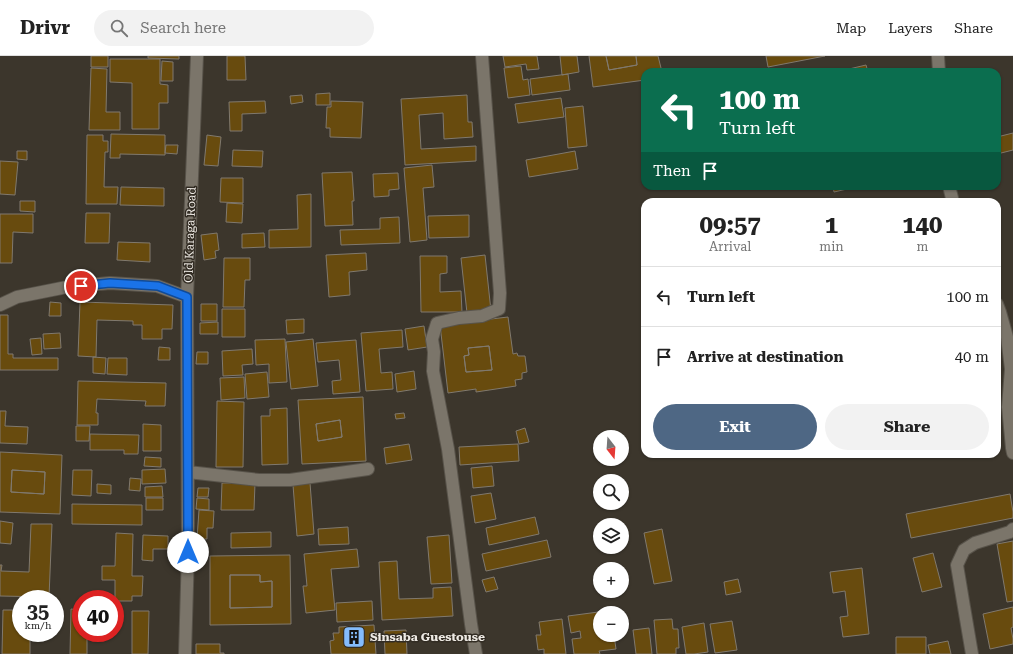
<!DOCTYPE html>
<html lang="en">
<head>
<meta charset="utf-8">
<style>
	:root { --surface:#fff; --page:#f2f2f2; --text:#222; --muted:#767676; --line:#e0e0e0; --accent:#4e6784 }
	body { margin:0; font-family:"Roboto Serif",serif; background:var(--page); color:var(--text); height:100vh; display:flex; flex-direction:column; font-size:15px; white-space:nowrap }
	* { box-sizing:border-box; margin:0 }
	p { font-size:13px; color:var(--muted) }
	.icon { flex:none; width:22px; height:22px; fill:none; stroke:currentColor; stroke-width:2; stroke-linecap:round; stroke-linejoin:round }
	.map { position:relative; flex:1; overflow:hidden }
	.side { position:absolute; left:641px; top:142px; width:360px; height:260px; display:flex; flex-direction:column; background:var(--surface); border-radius:12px; box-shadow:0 1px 3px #0004 }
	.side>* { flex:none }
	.top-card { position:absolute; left:641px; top:12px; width:360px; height:122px; border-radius:12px; box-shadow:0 1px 3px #0004; background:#0b6e4f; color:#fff; overflow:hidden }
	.needle { width:26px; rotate:163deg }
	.controls { position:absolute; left:593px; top:374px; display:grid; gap:8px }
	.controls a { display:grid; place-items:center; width:36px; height:36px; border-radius:50%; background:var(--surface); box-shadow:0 1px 3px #0004; font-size:20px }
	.speed { position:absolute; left:12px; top:534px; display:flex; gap:8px; font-size:20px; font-weight:700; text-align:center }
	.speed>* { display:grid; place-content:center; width:52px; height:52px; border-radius:50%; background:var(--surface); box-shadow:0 1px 3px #0004; line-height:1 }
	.speed small { font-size:10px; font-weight:400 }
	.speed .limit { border:6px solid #d22; background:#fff; color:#111 }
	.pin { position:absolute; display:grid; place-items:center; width:34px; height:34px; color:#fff; margin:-17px; border:2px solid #fff; border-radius:50%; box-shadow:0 1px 4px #0007 }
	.me { position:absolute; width:44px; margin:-22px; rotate:0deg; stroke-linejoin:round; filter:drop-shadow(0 0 3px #0008) }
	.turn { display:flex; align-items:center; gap:14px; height:84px; padding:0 12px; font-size:18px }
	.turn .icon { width:52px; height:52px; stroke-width:2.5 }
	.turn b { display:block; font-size:28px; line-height:34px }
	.then { display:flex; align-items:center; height:38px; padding:0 12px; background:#0003; gap:8px; font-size:15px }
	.eta { display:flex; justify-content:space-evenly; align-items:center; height:68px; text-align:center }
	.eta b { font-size:24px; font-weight:700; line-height:28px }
	.button { display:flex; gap:8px; margin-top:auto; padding:8px 12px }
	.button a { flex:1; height:46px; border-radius:24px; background:var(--accent); color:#fff; font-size:16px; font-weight:700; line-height:46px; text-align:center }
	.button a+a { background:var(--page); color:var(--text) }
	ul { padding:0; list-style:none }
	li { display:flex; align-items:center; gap:12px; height:60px; padding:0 12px; border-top:1px solid var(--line) }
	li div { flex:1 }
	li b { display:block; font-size:15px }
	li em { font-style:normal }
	header { display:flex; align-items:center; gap:24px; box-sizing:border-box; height:56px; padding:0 20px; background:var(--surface); border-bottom:1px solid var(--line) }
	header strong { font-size:19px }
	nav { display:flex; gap:22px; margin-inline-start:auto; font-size:14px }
	.search { width:280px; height:36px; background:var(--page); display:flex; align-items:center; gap:10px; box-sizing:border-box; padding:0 14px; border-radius:22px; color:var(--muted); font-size:15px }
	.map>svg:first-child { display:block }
	.building { fill:#684b0e; stroke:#80796e; fill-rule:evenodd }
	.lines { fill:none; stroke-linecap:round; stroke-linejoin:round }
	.minor-casing { stroke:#58534a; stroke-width:14 }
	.minor { stroke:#7b756a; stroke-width:12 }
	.route-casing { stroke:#114b97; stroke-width:10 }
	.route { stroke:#1a73e8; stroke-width:7 }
	.labels { text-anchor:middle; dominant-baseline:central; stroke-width:3; stroke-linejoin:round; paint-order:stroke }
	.street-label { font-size:12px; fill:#eeeae4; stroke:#322c23 }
	.poi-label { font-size:12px; font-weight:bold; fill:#eeeae4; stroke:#322c23; text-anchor:start }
</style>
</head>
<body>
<header>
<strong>Drivr</strong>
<div class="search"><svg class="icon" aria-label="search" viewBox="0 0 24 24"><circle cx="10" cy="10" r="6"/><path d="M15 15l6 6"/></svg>Search here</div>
<nav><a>Map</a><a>Layers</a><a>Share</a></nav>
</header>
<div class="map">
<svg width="1013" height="598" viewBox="0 0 1013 598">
	<rect width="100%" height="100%" fill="#3c362c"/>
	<path class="building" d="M91,0H108V11H91Z
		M148,0H179V3L148,2Z
		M227,0H245L246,24H227Z
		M503,0H537L539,13L527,14L526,8L505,11Z
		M560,0H577L579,16L562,19Z
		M589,0H606L609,14L637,9L636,0H658L662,16H645V24L593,31Z
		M606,0H636L637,9L609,14Z
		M766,0H825L768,11Z
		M110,3H160V28L168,29V47H159V73H132V27L110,26Z
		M162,5L173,6V25H161Z
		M866,9L868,16H850L849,13Z
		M521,10L523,24L528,23L530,39L508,42L504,12Z
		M91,12L107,13L106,56H120V74H89Z
		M568,18L570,34L532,39L530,23Z
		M330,37V49H316V38Z
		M302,39L303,46L291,48L290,40Z
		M467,39L468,66H472L473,81L444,83L443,57L419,59L421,93L476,90V105L405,109L401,43Z
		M561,42L564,61L518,67L515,48Z
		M265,45L266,57L242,58V75H230L229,46Z
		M331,45L363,46L361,82L330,81V72H326L327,51H331Z
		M583,50L587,90L568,92L565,52Z
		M1013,77V94L997,98V81Z
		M111,78L165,79V99L120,98V102H110Z
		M87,79H103V85H108V96H105L104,131H118L117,148H86Z
		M207,79L221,81L218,110L204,109Z
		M166,89H178L177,98L165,97Z
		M233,94L263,95L262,111L232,110Z
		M17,95H27V104L17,103Z
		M575,95L578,113L529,121L526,104Z
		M0,105L18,106L15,139L0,138Z
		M432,109L434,131L423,132L427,184L410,186L404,112Z
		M352,116L354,145H352L353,169L325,170L322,117Z
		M398,117L399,133L389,134V140L374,141L373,118Z
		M221,122H243V147L220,146Z
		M833,130H860L834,136Z
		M121,131L164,132V150L120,149Z
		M311,138V191L269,192V174L298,173L297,139Z
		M20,145H35V156L20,155Z
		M227,147L243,148L242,167L226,166Z
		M86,157H110L109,187H85Z
		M0,158H33V177L13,176L12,207H0Z
		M469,159V181L429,182L428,160Z
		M399,161L400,187L341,189L340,174L380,173V162Z
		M217,177L219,194L215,195L216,202L204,204L201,179Z
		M264,177L265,191L242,192V178Z
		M118,186L150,187V206L117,204Z
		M366,197L367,214L349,216L350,239L329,241L326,199Z
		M485,199L491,255L467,257L461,202Z
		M420,200H447V217L440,218V236L461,235L462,256H421Z
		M224,202H250V224H245L244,251H223Z
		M50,246L61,247V260H49Z
		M80,246L173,249L172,273H162V283H142V269H133V265L97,264L96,301L78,300Z
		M201,248H217V265H201Z
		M222,253H245V281H222Z
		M0,259H8V298H13V302H58V314H0Z
		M508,261L513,298L517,297L518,300H525L527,316L522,317V323L515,324L516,330L476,336V333L448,337L440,269ZM489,290L492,314L466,316L464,300L469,299L468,292Z
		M304,263V277L287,278L286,264Z
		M218,266V278H200V267Z
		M424,270L427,291L408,294L405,273Z
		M402,274L403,291L379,293L381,317L392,316L393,333L366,335L361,277Z
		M60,277L61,292L44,293L43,278Z
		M41,282L42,298L32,299L30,283Z
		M285,283L287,326L269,327V308L256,309L255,284Z
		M313,283L318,330L291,333L286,286Z
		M356,284L360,336L333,338L332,325L341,324L339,304L318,306L316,287Z
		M489,290L492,314L466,316L464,300L469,299L468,292Z
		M159,291L170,292V304H158Z
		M252,293L253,308L242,309L243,319L223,320L222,295Z
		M197,296H208V308H196Z
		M93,301L106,302L105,318L93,317Z
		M108,302H127V319L107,318Z
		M414,315L416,333L397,336L395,318Z
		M267,316L269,341L247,343L245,318Z
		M244,321L245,342L221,344L220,322Z
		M78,325L166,327L165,350H145L146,345L97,343L96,357H98V369H77Z
		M363,341L366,405L302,408L298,344ZM340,364L342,381L318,385L316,368Z
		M217,345L244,346L243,411H216Z
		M287,352L288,408L262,409L261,360H270V353Z
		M0,355H6L5,370L28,371L27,388L0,387Z
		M404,357L405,362L396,363L395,358Z
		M340,364L342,381L318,385L316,368Z
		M143,368L161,369V395H143Z
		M76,370H90L89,385H76Z
		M525,372L529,386L519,388L516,375Z
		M90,378L139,379L138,398H124V394H90Z
		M409,388L412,404L386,408L384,392Z
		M518,388L519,405L460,409L459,391Z
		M0,396L62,399L60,458L0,456ZM12,414L45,416L44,438L11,436Z
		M145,401L161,402V411L144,410Z
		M492,410L494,430L473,432L471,412Z
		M165,413L166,427L142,428V414Z
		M12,414L45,416L44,438L11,436Z
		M73,414H92L91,440L72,439Z
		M130,422L141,423L140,435L129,434Z
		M222,427H255L254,454H221Z
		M310,427L314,478L297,480L293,429Z
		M97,428L111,429V438L97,437Z
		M162,430L163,441H145V431Z
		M198,432H209L208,441H197Z
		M491,437L496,463L475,467L471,440Z
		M1010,438L1013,456V462L911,482L906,458Z
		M146,442H163V454H146Z
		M197,442L209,443V454L196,453Z
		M72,448L142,449V469L72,468Z
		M199,454L214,455L213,472H207V483H197Z
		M535,461L539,478L489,489L486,472Z
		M0,465L13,467L11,488L0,487Z
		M31,468H52L49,541L0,540V509H2L1,515L29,516Z
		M348,471L349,488L319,489L318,473Z
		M662,473L672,525L654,528L644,477Z
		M271,476V491L231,492V477Z
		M116,477L133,478L132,520H143L142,540H132V545H115V524H102V510H115Z
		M143,479L168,480V493H153V505L142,504Z
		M449,479L452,527L431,528L427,481Z
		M547,484L551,501L486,515L482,498Z
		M1013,485V545L1007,546L997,488Z
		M357,493L359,511L331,513L335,554L306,557L303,530H307L304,498Z
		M933,497L942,531L922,536L913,502Z
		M290,499L291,568L210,569V500ZM230,519H260V526L272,525V551L230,552Z
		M397,505L399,543L433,542V532L451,531L453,560L382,564L379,506Z
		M862,512L869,578L843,581L840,561L848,560L845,535L833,537L830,516Z
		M230,519H260V526L272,525V551L230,552Z
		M494,521L498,533L486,536L482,524Z
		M738,523L741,536L726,539L724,526Z
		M372,545L373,564L337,566L336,547Z
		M1013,551V571L1011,572L1013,583V588L990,593L983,558Z
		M71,553L81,554V577H87V598H70Z
		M3,554H21V577H37V580H30V598H2Z
		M132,555H149L148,598H132Z
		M606,555V557H600V579H614L616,593L599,595L600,598H574L572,583L581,582L580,575L571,577L568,560Z
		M562,563L566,598H544V593L538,594L536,579H541L539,566Z
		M672,563L673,573H678L679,592H676V598H657L654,564Z
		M732,565L737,594L715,597L710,568Z
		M704,567L708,596L694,598H686L682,571Z
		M374,569L376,598H331L330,585L334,584L333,577H339V571Z
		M649,572L652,598H636L633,574Z
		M406,574L407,598H385L384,575Z
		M896,581H926V598H896Z
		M948,585L951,598H930L928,589Z
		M196,588H220V597H224V598H196Z"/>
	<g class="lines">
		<g class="minor-casing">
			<path id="minor" d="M938,0L939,16
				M949,130L953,146
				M997,248L1000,256L1007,281L1011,313L1008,351L1012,392L1013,397
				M0,249L17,241L67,231L110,227L157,230L187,241
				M188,416L259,424H290L368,413
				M185,598L188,496L187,241L197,0
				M476,598L471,568L448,393L433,315L434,296L432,283L437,267L459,262L482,260L499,253L500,237L482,0
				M972,598L964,551L957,509L964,494L975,487L1010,476L1013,473"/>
		</g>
		<use href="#minor" class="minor"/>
	</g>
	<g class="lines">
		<g class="route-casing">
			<path id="route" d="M81,230L110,227L158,230L187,241L188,496"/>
		</g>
		<use href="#route" class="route"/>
	</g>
	<defs>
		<g id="building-square" transform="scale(1.15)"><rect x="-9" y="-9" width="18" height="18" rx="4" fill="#84bcfb" stroke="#322c23"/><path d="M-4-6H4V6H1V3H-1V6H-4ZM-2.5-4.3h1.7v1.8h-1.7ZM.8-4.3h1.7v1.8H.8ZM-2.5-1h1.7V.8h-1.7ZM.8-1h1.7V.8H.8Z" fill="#111"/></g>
	</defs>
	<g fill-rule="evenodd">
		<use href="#building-square" x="354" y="581"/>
	</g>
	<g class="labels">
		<g class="street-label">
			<text transform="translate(190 179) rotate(-88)">Old Karaga Road</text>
		</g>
		<g class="poi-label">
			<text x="370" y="581">Sinsaba Guestouse</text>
		</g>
	</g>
</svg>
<div class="controls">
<a><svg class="needle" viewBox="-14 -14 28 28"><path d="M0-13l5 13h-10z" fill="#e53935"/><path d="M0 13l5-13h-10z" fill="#767676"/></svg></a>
<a><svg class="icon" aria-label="search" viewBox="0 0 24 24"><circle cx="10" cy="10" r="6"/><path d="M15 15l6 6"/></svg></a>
<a><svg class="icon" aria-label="layers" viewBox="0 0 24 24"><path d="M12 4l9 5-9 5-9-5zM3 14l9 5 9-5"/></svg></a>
<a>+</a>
<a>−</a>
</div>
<div class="speed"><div>35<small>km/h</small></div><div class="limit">40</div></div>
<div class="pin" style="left:81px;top:230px;background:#d93025"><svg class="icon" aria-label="arrive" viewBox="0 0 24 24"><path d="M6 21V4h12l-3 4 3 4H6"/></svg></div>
<svg class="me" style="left:188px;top:496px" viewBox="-20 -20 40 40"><circle r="19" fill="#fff"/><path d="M0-13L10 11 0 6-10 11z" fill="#1a73e8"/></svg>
<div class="top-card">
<div class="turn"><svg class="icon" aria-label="left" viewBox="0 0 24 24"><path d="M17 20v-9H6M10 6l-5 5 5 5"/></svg><div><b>100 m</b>Turn left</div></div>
<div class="then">Then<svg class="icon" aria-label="arrive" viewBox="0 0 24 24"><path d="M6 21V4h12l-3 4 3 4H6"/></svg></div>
</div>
<section class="side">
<div class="eta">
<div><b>09:57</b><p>Arrival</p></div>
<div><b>1</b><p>min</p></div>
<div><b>140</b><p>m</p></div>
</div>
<ul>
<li><svg class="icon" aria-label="left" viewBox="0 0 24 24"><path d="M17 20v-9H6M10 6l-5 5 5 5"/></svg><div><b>Turn left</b></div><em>100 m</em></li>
<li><svg class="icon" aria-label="arrive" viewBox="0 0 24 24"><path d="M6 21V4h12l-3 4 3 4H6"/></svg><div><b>Arrive at destination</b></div><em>40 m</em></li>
</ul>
<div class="button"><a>Exit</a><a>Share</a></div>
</section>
</div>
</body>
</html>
